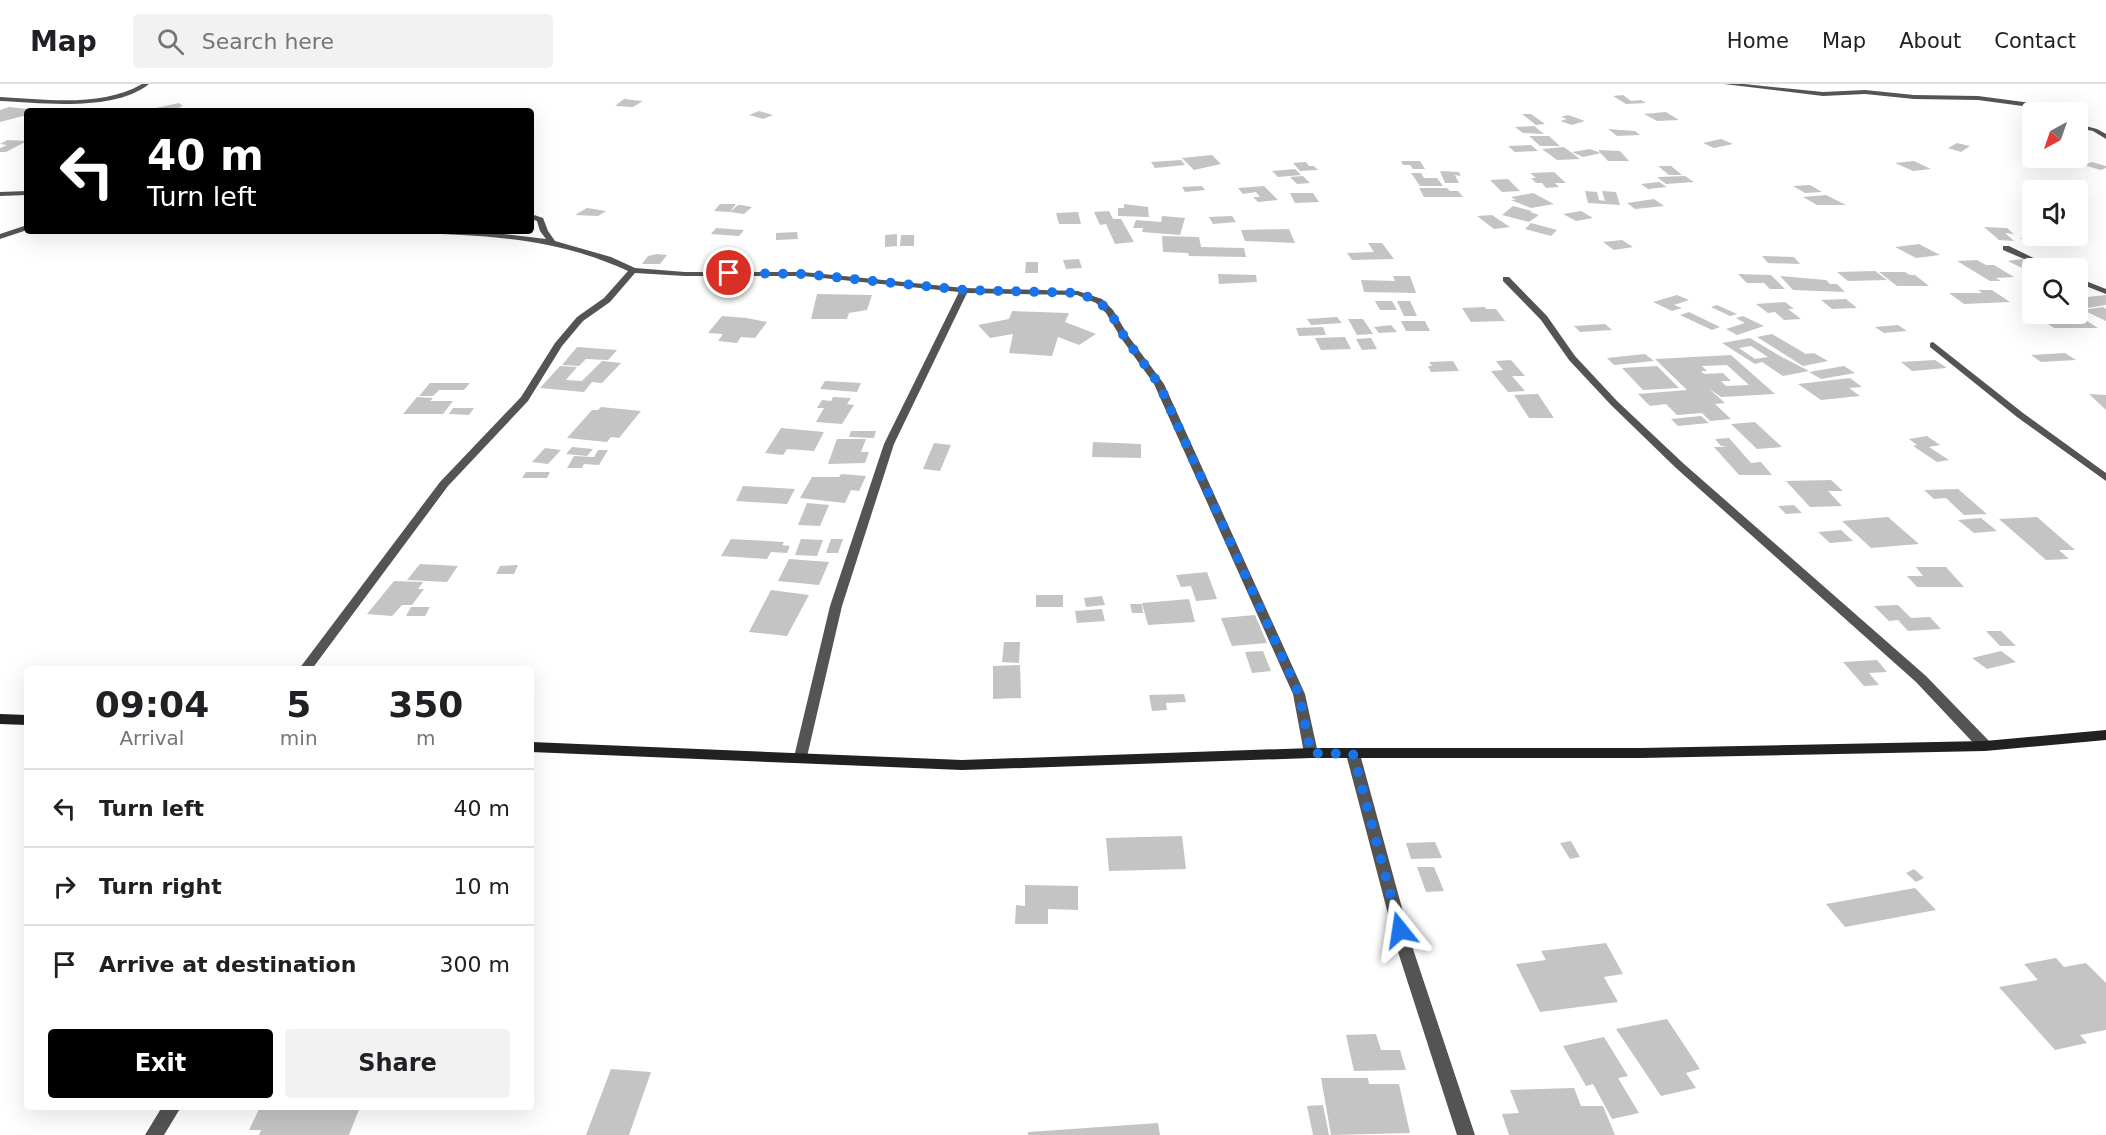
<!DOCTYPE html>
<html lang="en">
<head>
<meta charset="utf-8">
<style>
	:root { --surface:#fff; --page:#f2f2f2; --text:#202124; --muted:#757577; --line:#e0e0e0; --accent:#000 }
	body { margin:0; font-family:"DejaVu Sans",sans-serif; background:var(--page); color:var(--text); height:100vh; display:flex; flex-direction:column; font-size:22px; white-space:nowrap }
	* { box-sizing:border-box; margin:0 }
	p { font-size:20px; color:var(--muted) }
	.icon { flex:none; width:33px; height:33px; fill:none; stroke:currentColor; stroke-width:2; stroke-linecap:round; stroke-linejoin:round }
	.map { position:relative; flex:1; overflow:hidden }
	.details { position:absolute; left:24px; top:582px; width:510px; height:444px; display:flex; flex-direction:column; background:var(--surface); border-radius:6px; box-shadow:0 6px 24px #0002 }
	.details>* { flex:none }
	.guide { position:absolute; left:24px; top:24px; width:510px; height:126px; border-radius:6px; box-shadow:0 6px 24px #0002; background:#000; color:#fff; overflow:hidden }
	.needle { width:39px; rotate:220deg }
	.buttons { position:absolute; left:2022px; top:18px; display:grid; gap:12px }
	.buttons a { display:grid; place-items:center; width:66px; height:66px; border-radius:6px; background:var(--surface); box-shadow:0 6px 24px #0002; font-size:30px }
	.pin { position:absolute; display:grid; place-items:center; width:51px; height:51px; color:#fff; margin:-26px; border:3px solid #fff; border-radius:50%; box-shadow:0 2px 6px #0007 }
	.me { position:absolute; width:66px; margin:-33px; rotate:345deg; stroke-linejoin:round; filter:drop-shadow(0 0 4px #0008) }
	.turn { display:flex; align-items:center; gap:21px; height:126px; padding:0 24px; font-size:27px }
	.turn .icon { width:78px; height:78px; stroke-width:2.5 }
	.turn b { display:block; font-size:42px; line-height:51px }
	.eta { display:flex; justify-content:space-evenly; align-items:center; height:102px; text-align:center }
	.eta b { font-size:36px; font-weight:600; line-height:42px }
	.cta { display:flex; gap:12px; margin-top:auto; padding:12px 24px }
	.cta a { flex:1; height:69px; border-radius:6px; background:var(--accent); color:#fff; font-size:24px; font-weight:600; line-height:69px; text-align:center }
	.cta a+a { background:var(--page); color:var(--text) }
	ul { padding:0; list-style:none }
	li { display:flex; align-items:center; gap:18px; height:78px; padding:0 24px; border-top:2px solid var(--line) }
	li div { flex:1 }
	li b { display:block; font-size:22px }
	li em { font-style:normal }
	header { display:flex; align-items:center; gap:36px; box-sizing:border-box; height:84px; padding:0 30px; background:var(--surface); border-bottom:2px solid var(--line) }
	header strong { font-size:28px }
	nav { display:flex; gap:33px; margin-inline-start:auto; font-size:21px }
	.search { width:420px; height:54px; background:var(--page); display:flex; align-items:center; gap:15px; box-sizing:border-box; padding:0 21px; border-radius:6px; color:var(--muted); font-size:22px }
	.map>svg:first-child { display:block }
	.building { fill:#c4c4c4; fill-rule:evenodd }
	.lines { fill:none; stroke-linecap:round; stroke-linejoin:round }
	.minor { fill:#545454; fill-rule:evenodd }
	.secondary { fill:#212121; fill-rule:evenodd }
	.route { stroke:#1a73e8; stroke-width:10; stroke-dasharray:0 18 }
</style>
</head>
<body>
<header>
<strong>Map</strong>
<div class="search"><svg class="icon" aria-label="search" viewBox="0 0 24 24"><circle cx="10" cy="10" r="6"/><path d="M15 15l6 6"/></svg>Search here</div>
<nav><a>Home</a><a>Map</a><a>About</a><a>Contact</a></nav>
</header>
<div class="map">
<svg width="2106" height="1051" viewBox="0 0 2106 1051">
	<rect width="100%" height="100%" fill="#fff"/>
	<path class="building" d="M1623,11L1631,17L1641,16L1646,19L1626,20L1613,12Z
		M624,15L643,17L633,23L615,22Z
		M179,19L183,22L179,23L182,25L154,27L151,25Z
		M9,23L27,25V31L0,38V26Z
		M759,27L773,31L763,35L749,31Z
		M1666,28L1679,36L1657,37L1644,30Z
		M1522,30H1531L1545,40L1536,41Z
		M1568,31L1585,37L1572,41L1560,37L1567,35L1561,33Z
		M1534,42L1544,50L1523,49L1515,43Z
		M1608,45L1635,47L1640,51L1617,52Z
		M1529,52H1549L1560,62H1540Z
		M1721,55L1733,60L1714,64L1703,59Z
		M7,56L27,57L6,68H0V64L7,61L0,60Z
		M1957,59L1970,62L1961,68L1948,64Z
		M1531,61L1538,67L1515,68L1508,62Z
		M1564,63L1580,75L1557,76L1542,65Z
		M1590,65L1601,69L1583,73L1572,68Z
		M1598,66L1620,67L1629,77H1608Z
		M1212,71L1221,80L1194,86L1182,74Z
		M1181,76L1185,81L1155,84L1151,78Z
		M1401,77H1420L1425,85H1413L1410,81H1403Z
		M1914,77L1931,85L1913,87L1895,79Z
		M1306,78L1309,82H1314L1318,86L1300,87L1293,79Z
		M2092,78L2106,82V84L2101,86L2083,81Z
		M1658,82H1671L1682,91H1669Z
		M1295,85L1301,91L1278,93L1272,87Z
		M1440,87L1459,88L1461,92L1455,91L1459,99H1445Z
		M1554,88L1566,99H1555L1559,103L1546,104L1542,99H1536L1531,94H1536L1530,89Z
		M1411,89H1421L1424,94H1437L1443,102H1420Z
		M1303,92L1310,99L1297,100L1290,93Z
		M1685,92L1694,98L1666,100L1657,93Z
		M1508,95L1520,107L1502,108L1490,96Z
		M1659,98L1667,103L1648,105L1641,100Z
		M1810,101L1822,108L1805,109L1793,102Z
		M1202,102L1205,106L1185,108L1182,103Z
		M1264,102L1278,116L1258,118L1253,113H1260L1256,108L1243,110L1238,104Z
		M1419,104H1447L1450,107H1458L1463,113H1424Z
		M1585,107L1597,108L1599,116L1605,117L1602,107L1616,108L1620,121L1588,119Z
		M1290,109H1313L1319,118L1295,119Z
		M1533,109L1554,120L1531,124L1511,116H1516L1511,113Z
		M1826,111L1846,121H1817L1803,113Z
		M1654,115L1664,122L1635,125L1627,119Z
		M720,120H736L730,128L714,127Z
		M1124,120L1148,123L1149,133L1118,132V124H1124Z
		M738,121H741L752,123L744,130L730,128Z
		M1513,122L1532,127L1530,128L1539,131L1529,138L1502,131Z
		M587,124L606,127L598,132L575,131Z
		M1109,127L1113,135H1121L1134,158L1115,160L1106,140L1100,141L1094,128Z
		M1581,127L1593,134L1576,137L1563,130Z
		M1078,128L1081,140H1059L1056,129Z
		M1492,131L1510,143L1494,145L1477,132Z
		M1162,132L1185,134L1180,151L1142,148L1143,144H1133L1136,136L1161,138Z
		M1232,132L1236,138L1213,140L1209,133Z
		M1531,139L1557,146L1551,152L1525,145Z
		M1984,143L2007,144L2014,150L2005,149L2014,157L1999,156Z
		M716,144L744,146L739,152L711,150Z
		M1289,145L1295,159L1245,157L1241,146Z
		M797,148L798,155L776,156V149Z
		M897,150V162L885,163V151Z
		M901,151H914V162H900Z
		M1162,152L1199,153L1201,163L1244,164L1246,173L1189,172L1188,169L1163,168Z
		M2047,153L2056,157L2029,159L2020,154Z
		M1622,156L1633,163L1614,166L1603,158Z
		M1368,159H1382L1394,175L1352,176L1347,169L1374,168Z
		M1919,160L1940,171L1916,174L1895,163Z
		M657,170L667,171L660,180H642L648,172Z
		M1762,172L1794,173L1800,180L1768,179Z
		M1079,175L1082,184L1066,185L1063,176Z
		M2022,175L2036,183L2022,184L2008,177Z
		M1977,176L1986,181H1994L2014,193L1996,194L2001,197H1990L1957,177Z
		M1026,178H1038V189H1025Z
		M1875,187L1887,196L1848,197L1837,188Z
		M1879,188H1905L1910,191H1915L1929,202H1897Z
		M1218,190L1256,191L1257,198L1219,200Z
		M1738,190L1771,191L1785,205H1770L1764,199H1747Z
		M1393,192H1410L1416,209L1364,208L1361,196L1395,197Z
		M1780,192L1826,196L1830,200H1837L1845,208L1793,206Z
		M1978,206H1992L2010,218L1964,220L1949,209H1982Z
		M817,210L872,211L867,226L849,229L847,235H811Z
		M1677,211L1689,216L1674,221L1682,224L1672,227L1653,218Z
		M2106,211V221L2081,225L2078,223V214Z
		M1846,215L1857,224L1832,225L1821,216Z
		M1375,217H1392L1397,226H1380Z
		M1397,217H1410L1417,232H1404Z
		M1785,218L1794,225H1788L1801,235L1784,236L1775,228L1768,229L1756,220Z
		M1717,221L1737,230L1730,232L1711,223Z
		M1485,223L1486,225H1496L1505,237L1471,238L1462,224Z
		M2103,223L2106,225V237L2083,226Z
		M1012,227L1069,229L1065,238L1096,250L1079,261L1058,253L1052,272L1009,269L1013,250L990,254L978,241L1009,235Z
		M1689,228L1720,243L1712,246L1680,231Z
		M2033,230H2076L2098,244H2054Z
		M722,232L747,234L767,238L755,254L741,253L737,259L718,257L723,250L708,249Z
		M1743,232L1764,242L1737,251L1726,245L1745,239L1736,234Z
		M1337,233L1342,239L1311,241L1307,235Z
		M1348,235H1363L1373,250L1357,251Z
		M1401,237H1425L1430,247H1406Z
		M1605,240L1612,246L1580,248L1574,242Z
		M1391,241L1397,248L1379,249L1374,243Z
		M1898,241L1907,247L1884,249L1875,243Z
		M1323,243L1326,251L1299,252L1296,244Z
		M1772,250L1806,270L1814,269L1828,277L1803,282L1757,253Z
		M1345,253L1351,265L1321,266L1315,254Z
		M1371,254L1377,265L1362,266L1356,255Z
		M1750,254L1780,272L1809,287L1783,292L1762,278L1755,280L1722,259ZM1751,262L1768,273L1755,275L1739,264Z
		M577,263L617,266L608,276L586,275L579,282L562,281Z
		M2065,269L2076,276L2041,278L2031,271Z
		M1645,270L1654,277L1614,281L1607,274Z
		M1731,271L1775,310L1721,313L1708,304L1725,319L1715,320L1731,335L1710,337L1702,329L1677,331L1666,320L1650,322L1638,310L1687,306L1655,275ZM1727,281L1749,301L1726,302L1721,297H1731L1723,289L1704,290L1701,287H1707L1702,282Z
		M1511,276L1525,292H1512L1525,307L1508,308L1491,287L1503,286L1496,277Z
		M1935,276L1947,284L1912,287L1901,278Z
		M602,277L621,279L602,299L592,298L584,308L540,304L560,282L577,283L566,296L582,297Z
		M1453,277L1459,287L1431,288L1428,282H1432L1429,278Z
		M1657,282L1679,304L1643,306L1622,284Z
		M1844,282L1855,289L1821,295L1809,288Z
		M1850,294L1862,303L1849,304L1860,312L1821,316L1798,300Z
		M825,297L861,299L857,308L820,305Z
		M430,299H470L464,306H439L433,312H419Z
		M1538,310L1554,334H1529L1514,311Z
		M2089,310L2106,311V326Z
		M417,313L433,314L430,317H453L443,330H403Z
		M833,313L851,314L847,320L854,321L842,340L816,338L824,324H817L822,316L831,317Z
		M601,323L641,327L619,354L611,353L607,358L567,354L592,326H598Z
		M453,324H474L469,331L449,330Z
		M1701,332L1709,339L1678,342L1671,335Z
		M1755,338L1782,363L1757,365L1731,340Z
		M781,344L824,348L814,367L787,365L783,371L765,369Z
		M851,347H876L874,354L849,353Z
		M1927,352L1940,361L1929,363L1949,376L1937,378L1913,362L1917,361L1909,355Z
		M1729,354L1751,379L1761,378L1772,391H1739L1714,363H1728L1721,362L1715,355Z
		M837,355H866L861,368H869L865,379L828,380Z
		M1093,358L1141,360V374L1092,373Z
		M934,359L951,361L940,387L923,385Z
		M572,363L593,365L587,372L566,370Z
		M545,364L561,366L548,380L532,378Z
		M598,366H608L599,381L584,380L582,384H567L574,372L594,373Z
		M526,388H550L547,394H522Z
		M841,390L866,392L859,407L851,406L845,419L800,414L812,393H839Z
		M1831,396L1843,407H1828L1842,422L1810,423L1786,397Z
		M743,402L795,405L787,420L736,417Z
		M1958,405L1987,430L1964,431L1946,414L1934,415L1924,406Z
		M807,419L829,421L820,442L798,441Z
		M1794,421L1802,429L1786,430L1778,422Z
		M1888,433L1919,460L1871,464L1842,437Z
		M2037,433L2075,466H2059L2069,475L2046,476L1999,435Z
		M1981,434L1997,447L1974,449L1958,436Z
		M1841,446L1853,457L1830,459L1818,448Z
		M731,455L784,458L782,461L790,462L787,469L771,468L767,475L721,472Z
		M801,455L823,456L817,472L795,471Z
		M831,455H843L838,469H826Z
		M789,475L829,478L819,501L778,497Z
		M420,480L458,482L447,498L407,496Z
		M518,481L514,490H496L500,482Z
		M1916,483H1946L1964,503H1917L1907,492H1923Z
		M1207,488L1217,515L1196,517L1191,502L1181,503L1176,491Z
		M394,497L423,498L418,505H424L412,521H402L392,532L367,530Z
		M771,506L809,511L787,552L749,548Z
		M1036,511H1063V523H1036Z
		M1102,512L1105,521L1086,523L1084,514Z
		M1189,515L1195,538L1148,541L1142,519Z
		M1130,520H1142L1143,529H1132Z
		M1898,521L1911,534L1930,533L1941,545L1908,547L1898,536L1889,537L1874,522Z
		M411,523H430L425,532H406Z
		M1102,525L1105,537L1077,539L1075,527Z
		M1255,531L1267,559L1232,562L1221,534Z
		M1986,547H2001L2016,562H2000Z
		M1004,558H1020L1019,579L1002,578Z
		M1263,567L1271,587L1252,589L1245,568Z
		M2001,567L2016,578L1987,585L1972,574Z
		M1877,576L1887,588L1869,589L1879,601L1864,602L1843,578Z
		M1020,581L1021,614L993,615V582Z
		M1184,610L1186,618L1166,619L1167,626L1152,627L1149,611Z
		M1182,752L1186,785L1109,787L1106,754Z
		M1571,757L1580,773L1570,775L1560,759Z
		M1435,758L1442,774L1411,775L1406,759Z
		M1417,783H1434L1444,807L1426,808Z
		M1914,785L1924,794L1916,798L1906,789Z
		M1025,801L1078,802V826L1048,825V840H1015L1016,821L1025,822Z
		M1915,804L1936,826L1845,843L1826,820Z
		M1606,859L1623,890L1604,893L1618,918L1540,928L1516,880L1546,876L1541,867Z
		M2056,874L2064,883L2086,879L2106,899V946L2080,951L2087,959L2055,966L1999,903L2038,896L2024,880Z
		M1667,935L1700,985L1686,989L1696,1004L1661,1012L1616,945Z
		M1376,950L1381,966H1400L1406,986L1354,987L1346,951Z
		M1604,953L1628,992L1618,994L1639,1029L1612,1035L1593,1000L1586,1002L1563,962Z
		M611,985L651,988L629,1051H586Z
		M1321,994H1368L1369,1000H1399L1410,1049L1331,1051Z
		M1574,1004L1581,1022H1603L1615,1051H1509L1502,1030L1519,1029L1510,1006Z
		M1323,1021L1329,1051H1313L1307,1022Z
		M260,1023H360L349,1051H259L261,1046H249Z
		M1158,1039L1160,1051H1028V1048Z"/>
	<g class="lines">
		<path class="minor" d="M142,0H149C114,28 43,19 0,17V13C45,15 101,24 142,0Z
			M1724,0H1744L1823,8L1865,6L1914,11L1978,12L2031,19L2054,28H2047L2030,23L1978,16L1914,15L1865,10L1823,12Z
			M2078,40L2097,45L2106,50V55L2093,47L2078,44Z
			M27,107V111L0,112V108Z
			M531,130L543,134L548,147L555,157L611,173L635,184L685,188H803L964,204L1078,207L1102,215L1113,226L1129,253L1164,300L1305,610L1318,669L1316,673L1311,674L1306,673L1304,669L1293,610L1154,300L1121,254L1106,229L1096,219L1077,211L967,209L894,360L842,522L806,677L801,678L796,677L794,673L830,522L884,360L959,208L803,192H685L635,189L610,218L583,237L562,262L528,317L448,402L312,585H299L440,398L521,313L555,259L577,233L604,214L628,187C559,155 487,151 412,149L408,147H478L546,155L540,147L537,137L531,135Z
			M27,141V146L0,155V150Z
			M2003,162H2009L2054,184H2045L2003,166Z
			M1503,193H1509L1547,232L1575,272L1617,317L1684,380L1926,592L1990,658L1992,662L1990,666H1980L1916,598L1676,384L1611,321L1569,276L1541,236L1503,197Z
			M2078,194L2106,205V210L2078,199Z
			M1933,258L2023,329L2106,389V397L2017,333L1930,263V259Z
			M1353,665L1358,666L1360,670L1414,868L1475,1051H1457L1398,868L1346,670L1348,666Z
			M162,1023H181L164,1051H145Z"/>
		<path class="secondary" d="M0,630L27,631V641L0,640Z
			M2106,646V656L1985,667L1641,674H1311L962,686L531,668V658L962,676L1311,664H1641L1985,657Z"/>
	</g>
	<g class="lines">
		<path class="route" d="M729,189L803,190L964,206L1078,209L1098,217L1110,228L1125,254L1159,300L1299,610L1311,669L1353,670L1400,846"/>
	</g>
</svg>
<div class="buttons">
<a><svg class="needle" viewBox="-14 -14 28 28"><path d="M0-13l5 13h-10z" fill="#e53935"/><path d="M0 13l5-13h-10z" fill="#757577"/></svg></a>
<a><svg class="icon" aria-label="sound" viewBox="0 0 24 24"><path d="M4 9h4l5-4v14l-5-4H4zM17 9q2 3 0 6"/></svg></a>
<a><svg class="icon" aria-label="search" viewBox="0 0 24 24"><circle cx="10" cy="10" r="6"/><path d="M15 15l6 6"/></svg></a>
</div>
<div class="pin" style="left:729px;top:189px;background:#d93025"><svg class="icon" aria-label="arrive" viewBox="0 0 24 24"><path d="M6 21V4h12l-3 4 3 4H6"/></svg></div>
<svg class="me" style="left:1400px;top:846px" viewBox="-20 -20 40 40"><path d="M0-17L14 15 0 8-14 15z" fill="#1a73e8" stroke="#fff" stroke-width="4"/></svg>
<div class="guide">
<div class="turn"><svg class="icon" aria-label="left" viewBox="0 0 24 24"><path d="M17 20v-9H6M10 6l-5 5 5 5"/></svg><div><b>40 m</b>Turn left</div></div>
</div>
<section class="details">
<div class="eta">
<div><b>09:04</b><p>Arrival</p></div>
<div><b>5</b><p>min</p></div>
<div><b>350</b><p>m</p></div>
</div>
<ul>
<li><svg class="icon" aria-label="left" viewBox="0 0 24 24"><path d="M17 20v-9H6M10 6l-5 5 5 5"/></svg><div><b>Turn left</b></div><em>40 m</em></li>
<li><svg class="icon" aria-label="right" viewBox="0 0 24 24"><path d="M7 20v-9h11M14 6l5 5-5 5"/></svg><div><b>Turn right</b></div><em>10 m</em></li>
<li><svg class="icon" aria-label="arrive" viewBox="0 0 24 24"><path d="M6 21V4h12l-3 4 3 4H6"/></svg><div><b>Arrive at destination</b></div><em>300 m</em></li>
</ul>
<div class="cta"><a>Exit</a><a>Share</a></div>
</section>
</div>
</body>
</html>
